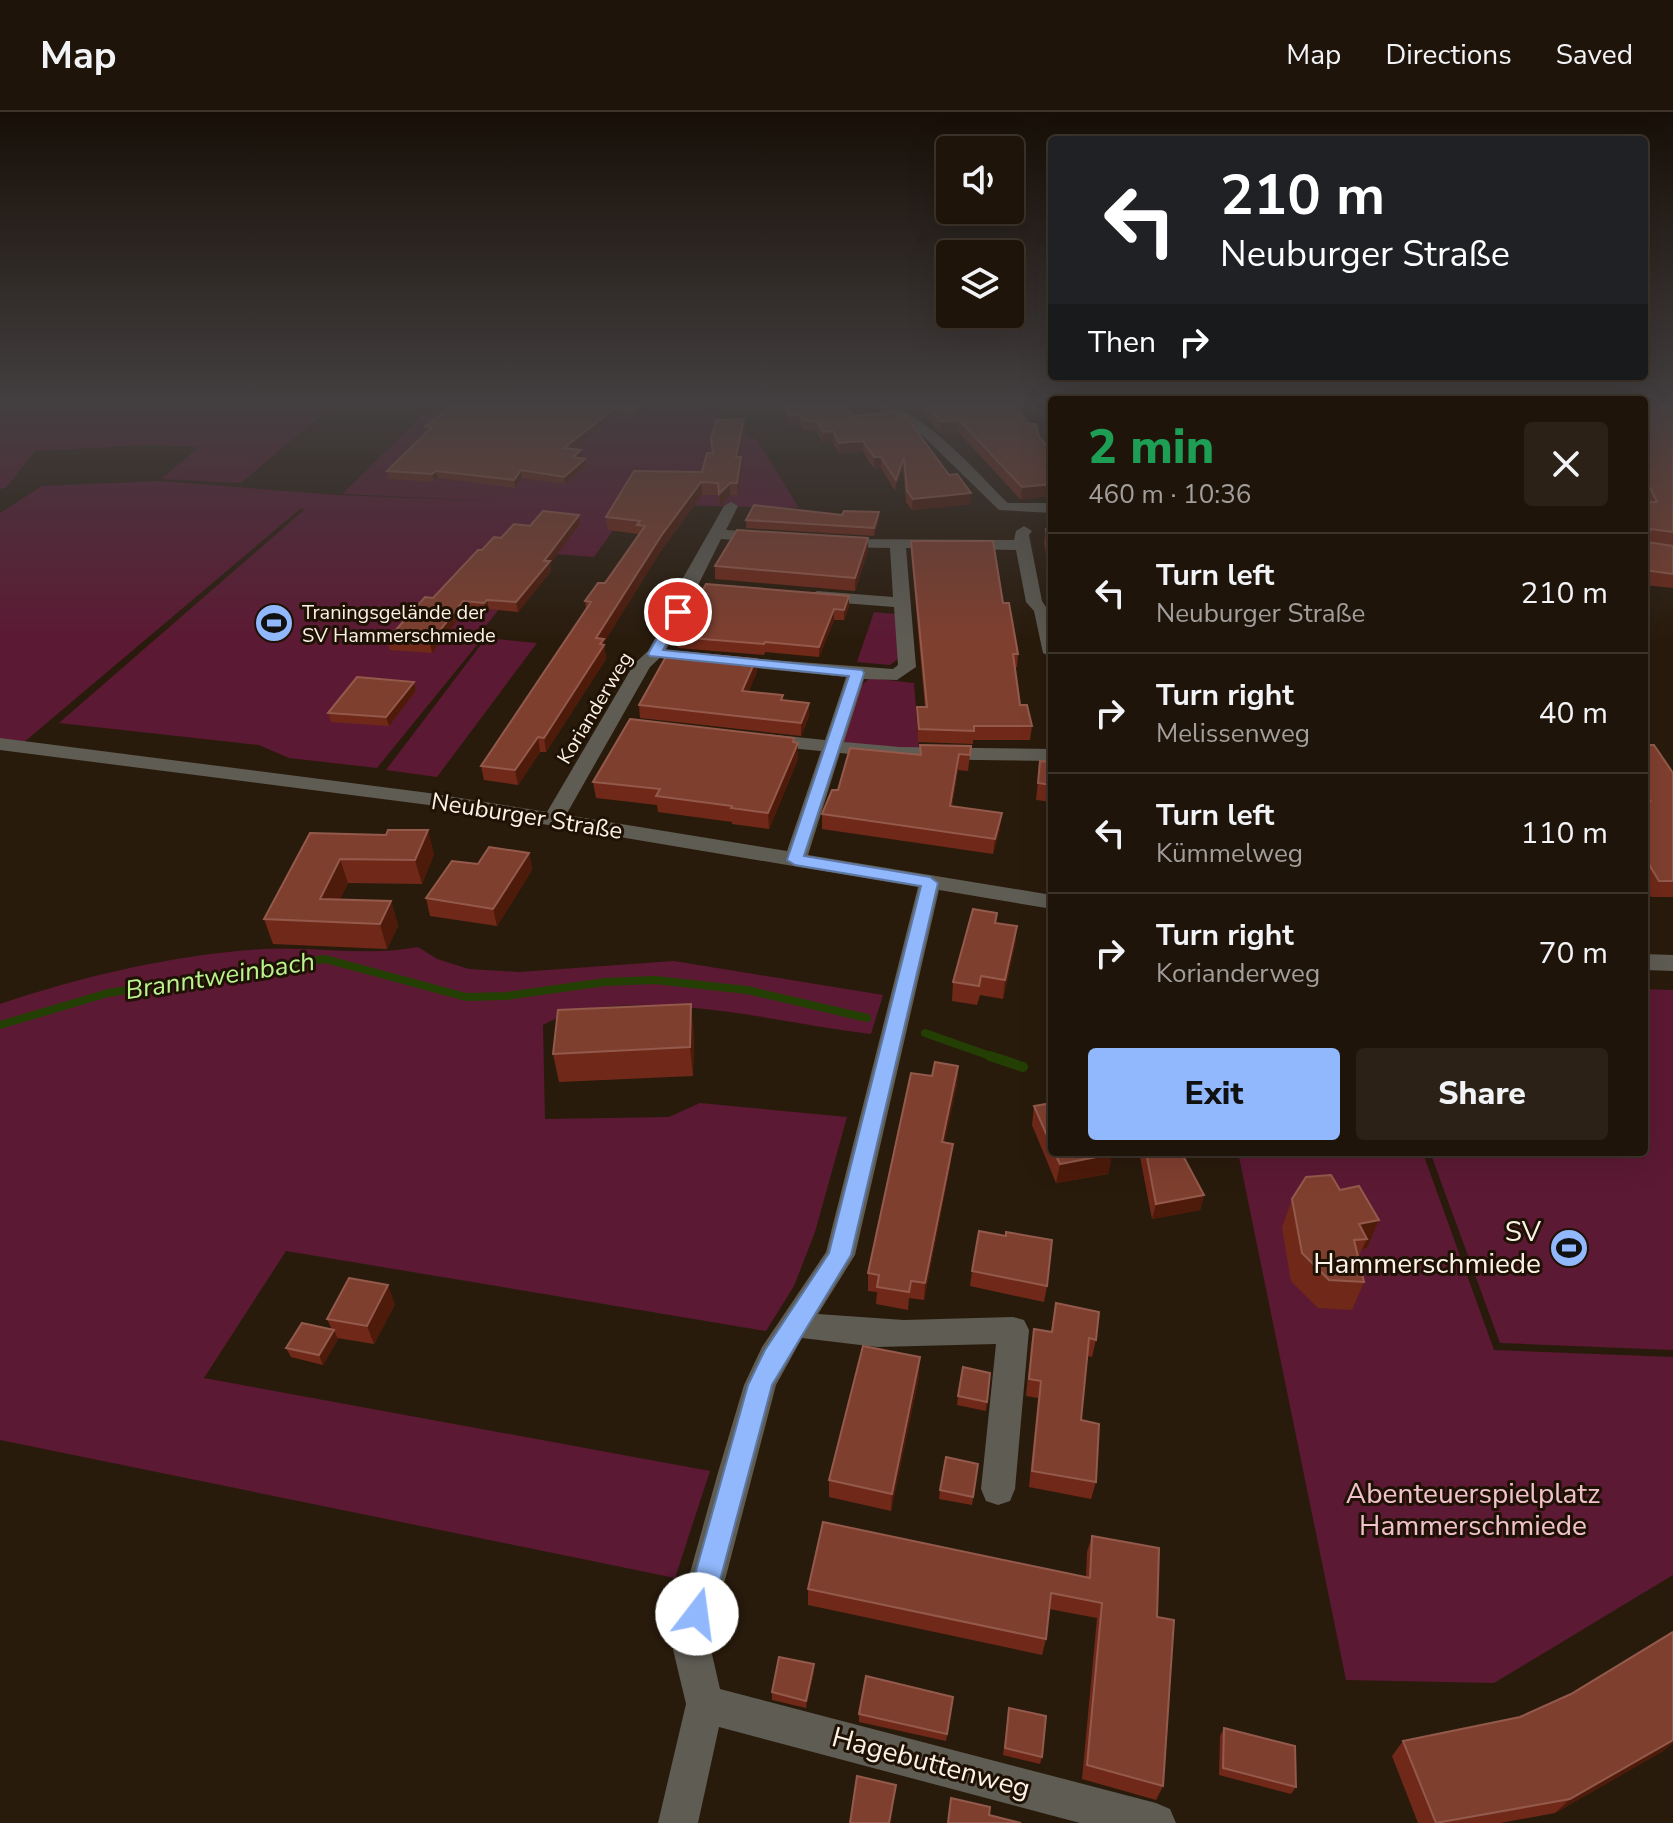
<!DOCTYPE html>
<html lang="en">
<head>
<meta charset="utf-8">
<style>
	:root { --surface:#1f1409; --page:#2c2117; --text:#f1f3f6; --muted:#a19e9c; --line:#3c332a; --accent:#91b8fd }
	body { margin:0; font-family:"Nunito Sans",sans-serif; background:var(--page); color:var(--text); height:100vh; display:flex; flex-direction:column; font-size:30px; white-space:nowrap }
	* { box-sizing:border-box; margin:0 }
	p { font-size:26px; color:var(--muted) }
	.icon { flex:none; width:44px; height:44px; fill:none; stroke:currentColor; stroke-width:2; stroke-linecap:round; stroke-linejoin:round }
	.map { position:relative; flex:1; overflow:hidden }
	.sheet { position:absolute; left:1048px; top:284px; width:600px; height:760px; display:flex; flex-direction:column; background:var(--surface); border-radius:8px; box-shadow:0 8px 32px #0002,0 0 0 2px var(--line) }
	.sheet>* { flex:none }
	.top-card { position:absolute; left:1048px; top:24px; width:600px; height:244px; border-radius:8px; box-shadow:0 8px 32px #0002,0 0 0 2px var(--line); background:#202124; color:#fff; overflow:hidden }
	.buttons { position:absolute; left:936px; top:24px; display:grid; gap:16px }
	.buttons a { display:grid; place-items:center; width:88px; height:88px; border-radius:8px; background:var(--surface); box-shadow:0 8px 32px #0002,0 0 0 2px var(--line); font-size:40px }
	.pin { position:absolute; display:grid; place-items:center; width:68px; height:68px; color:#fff; margin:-34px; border:4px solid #fff; border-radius:50%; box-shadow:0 2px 8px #0007 }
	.me { position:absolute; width:88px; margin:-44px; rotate:15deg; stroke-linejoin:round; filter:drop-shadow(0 0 6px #0008) }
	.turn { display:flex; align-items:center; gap:28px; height:168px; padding:0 40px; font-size:36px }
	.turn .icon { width:104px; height:104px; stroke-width:2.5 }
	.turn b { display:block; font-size:56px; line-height:68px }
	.then { display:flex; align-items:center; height:76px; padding:0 40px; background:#0003; gap:16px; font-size:30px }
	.round { display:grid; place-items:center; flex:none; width:84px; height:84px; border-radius:8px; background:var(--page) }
	.overview { display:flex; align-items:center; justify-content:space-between; height:136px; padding:0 40px }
	h1 { font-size:48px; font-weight:800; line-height:60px; color:#1e9e55 }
	.primary-button { display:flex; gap:16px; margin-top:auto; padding:16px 40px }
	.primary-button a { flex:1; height:92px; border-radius:8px; background:var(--accent); color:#111; font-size:32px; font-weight:800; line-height:92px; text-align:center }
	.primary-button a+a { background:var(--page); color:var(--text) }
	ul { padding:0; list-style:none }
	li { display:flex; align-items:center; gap:24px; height:120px; padding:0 40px; border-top:2px solid var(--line) }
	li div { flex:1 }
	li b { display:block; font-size:30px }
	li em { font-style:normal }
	header { display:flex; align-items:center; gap:48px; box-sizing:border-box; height:112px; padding:0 40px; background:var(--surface); border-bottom:2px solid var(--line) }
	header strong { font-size:38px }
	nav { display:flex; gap:44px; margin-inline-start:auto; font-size:28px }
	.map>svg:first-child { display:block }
	.green { fill:#5c1933 }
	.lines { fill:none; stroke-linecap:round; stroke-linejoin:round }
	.stream-far1 { stroke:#233f03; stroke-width:8 }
	.stream { stroke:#233f03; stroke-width:10 }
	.minor { fill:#5e5c53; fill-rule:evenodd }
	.wall { fill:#702919 }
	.shaded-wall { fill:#4e1a0a }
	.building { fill:#7f3f2f; stroke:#935a4c; stroke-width:2 }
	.route { fill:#91b8fd; stroke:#5e78a4; stroke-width:2 }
	.labels { text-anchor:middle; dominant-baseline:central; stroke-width:6; stroke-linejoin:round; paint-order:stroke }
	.far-poi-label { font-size:20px; fill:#fbf1e7; stroke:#1f1204; text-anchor:start }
	.far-street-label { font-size:20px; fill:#fbf1e7; stroke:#1f1204 }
	.street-label { font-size:24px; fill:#fbf1e7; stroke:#1f1204 }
	.water-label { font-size:26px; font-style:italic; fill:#bbf38f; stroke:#1f1204 }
	.near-poi-label { font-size:28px; fill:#fbf1e7; stroke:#1f1204; text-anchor:end }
	.near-park-label { font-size:28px; fill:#f1c2ce; stroke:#1f1204 }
	.near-street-label { font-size:28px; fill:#fbf1e7; stroke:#1f1204 }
</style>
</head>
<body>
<header>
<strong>Map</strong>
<nav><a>Map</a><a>Directions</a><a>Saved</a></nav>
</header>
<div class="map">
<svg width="1673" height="1711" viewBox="0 0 1673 1711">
	<rect width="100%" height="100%" fill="#291b0c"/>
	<path class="green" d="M0,289H338L241,371L161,367L199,335L147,333L35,339L6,376L0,377Z
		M437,289H698L718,306L757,328L799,396L632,392L594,445L544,441L480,521L481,528L377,656L289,646L259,633L59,611L304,398L300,397L23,631L0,629V401L42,374L159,369L339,383L515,390L342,382Z
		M874,500L896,502L899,546L890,553L857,550Z
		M486,526L537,531L437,665L386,658Z
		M870,566L914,571L919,636L845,633L841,628L858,576Z
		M418,835L437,847L469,857L519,860L674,849L883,883L871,922C780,912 624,868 543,913L545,1007L669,1005L700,991L847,1005L815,1120L794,1174L766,1219L286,1139L204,1266L710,1359L675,1466L0,1328V892C83,864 177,842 264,837C316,834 366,845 418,835Z
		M1644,877L1673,878V1238L1500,1231L1430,1040H1644Z
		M1238,1040L1424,1044L1494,1238L1673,1245V1463L1494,1571L1346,1568Z"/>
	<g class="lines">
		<path class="stream-far1" d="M0,913L108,881L325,847L466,885L506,884L605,870L655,868L747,878L867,906
			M925,921L996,946"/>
		<path class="stream" d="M990,944L1023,955"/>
		<path class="minor" d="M867,289C917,289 973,357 1008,391H1052V401L999,398L923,324Z
			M731,390L738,394L726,418L764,420L772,425L764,430L721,427L664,542L650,555L566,703L787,739L821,639L767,634L757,628L767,622L825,628L846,565L725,553L719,552V544L893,557L898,553L894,495L817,489L809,484L817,479L893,485L890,436L837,435L829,430L831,427L1014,428L1016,419L1024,414L1032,419L1029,423L1042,489L1052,504V546L1043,541L1034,499L1026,490L1016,438L906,436L916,555L897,568L864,567L844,630L900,635L1052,637V649L900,647L840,641L808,743L1052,783V797L939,778L855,1143L818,1202L904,1208L1013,1205L1024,1208L1029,1218L1015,1377L1010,1389L998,1393L986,1389L981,1377L996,1232L877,1235L802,1226L776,1273L709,1529L720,1577L1156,1691L1170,1697L1176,1711H1080L719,1615L698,1711H658L686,1592L671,1529L717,1364L744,1273L762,1235L826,1140L918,775L429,693L0,638V626L429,681L547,700L634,552L648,539L680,482L679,473L724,394Z
			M1644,842L1673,843V859L1644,858Z"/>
	</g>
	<path class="wall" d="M651,289L634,307L615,304L572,337L582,346L586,354L565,372L522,366L515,376L438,366L434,370L388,367L387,359L426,321L425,314Z
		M781,289H845L853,304L949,363L971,381L970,392L912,398L906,390L903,356L895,379L881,356L874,357L863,340L839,342L833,330L823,331L817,320L803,318L800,313L791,314L781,292Z
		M915,289H1000L1029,312L1021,388L958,320L940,321L915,292Z
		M1644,289H1673V434L1659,432L1673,434V476L1644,473V390H1645L1644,387Z
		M744,307L745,319L739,345H741V358L738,383H730L720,395L718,383H702L662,437L604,530L606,547L546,640H540L518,673L484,668L481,654L586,498L585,489L605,471L638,423V422L608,418L606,405L702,360L712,341L711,327Z
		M746,408H879L874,424L746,416Z
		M580,412L550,452L551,459L518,500L489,497L485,501L465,499L432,541L390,538L387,528L482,438L501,426L530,414Z
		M1046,417H1052V475L1044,431Z
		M868,426V439L855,479L715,467V454Z
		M911,429L1003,491L1018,542L1017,555H1014L1020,593L1032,614L1030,628H973V632L918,630L917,595H925L911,441Z
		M849,484V494L844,508H834L819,545L765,540L764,543L678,536L677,525Z
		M756,547L757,560L748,580L783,588L809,604L801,624L640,606L639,593Z
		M414,570L416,579L389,614L331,610L328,601Z
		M794,631L798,647L769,717L732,712V710L658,700L657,693L596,686L593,670Z
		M920,633L971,634L968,659L958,658L952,694L1000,717L993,742L822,717V702L838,678L920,643Z
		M1644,633L1673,661V785H1651L1644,773Z
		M1040,649L1052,650V690L1036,688Z
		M310,721L434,742L422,772L348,771L340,787L391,789L398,814L387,837L273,832L264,807Z
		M529,741L532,758L497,814L430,804L426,786Z
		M997,801L996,811L1017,814L1015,833L1003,887L980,883L977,893L952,889L953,870Z
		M694,921L693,964L559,970L553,942Z
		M958,954L957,972L944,1030L951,1049L924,1188L909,1186L908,1198L876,1192L877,1180L868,1179V1161L932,964Z
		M1052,991V1040H1111L1112,1042L1108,1062L1056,1071L1032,1013L1034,994Z
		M1139,1040H1181L1204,1083L1200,1098L1152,1107Z
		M1340,1078L1379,1108L1367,1136L1362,1137L1358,1146L1364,1170L1352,1198L1318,1196L1291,1169L1282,1116L1292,1087Z
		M972,1159L1047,1174L1044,1190L970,1174Z
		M1056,1191L1096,1228L1092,1245L1087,1244L1081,1308L1096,1370L1091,1387L1029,1375L1038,1286L1026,1284L1031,1234L1034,1217L1051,1220Z
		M395,1192L374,1232L337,1226L338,1227L323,1253L291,1245L286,1236L332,1218L327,1207Z
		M990,1261L986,1299L957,1293L958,1284Z
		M919,1264L891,1399L829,1385V1368Z
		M978,1352L972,1393L939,1387L940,1378Z
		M1092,1424L1157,1505L1163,1674L1156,1688L1082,1667L1097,1506L1049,1497L1046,1527L1042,1543L808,1493V1477L1086,1465L1087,1440Z
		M1673,1520V1631L1663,1639L1555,1701L1500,1711H1418L1392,1644L1403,1629L1520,1605L1571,1582Z
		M814,1560L806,1596L772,1588V1580Z
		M953,1585L946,1629L859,1610V1602Z
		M1009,1596L1042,1645L1040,1652L1003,1643Z
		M1224,1616L1296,1675L1291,1682L1219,1663L1220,1624Z"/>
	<path class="shaded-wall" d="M644,289H651L634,307L633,300Z
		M614,297L615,304L564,343V336Z
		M800,302V313L791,314L790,303Z
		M744,307L745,319L736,358V345Z
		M959,308L958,320L940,321L941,310Z
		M833,319V330L823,331V320Z
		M863,329V340L839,342V331Z
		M581,338L582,346L574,353L573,345Z
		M741,345V358L738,383L737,371Z
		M874,345H881V356L874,357Z
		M904,345L903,356L895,379L896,368Z
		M585,347L586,354L565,372L564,365Z
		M521,358L522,366L515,376L514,368Z
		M436,359L438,366L434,370L432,362Z
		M701,370L702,383L662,437L604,530L606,547L546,640L544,626L596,526L661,424Z
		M730,371V383L720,395L719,382Z
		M1052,372V384L1021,388L1022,375Z
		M971,381L970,392L912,398L913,387Z
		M879,400V408L874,424V416Z
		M579,403L580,412L550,452L551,459L518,500L516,490L544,449Z
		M868,426V439L855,479V466Z
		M849,484V494L844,508V498Z
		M487,488L489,497L485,501L484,491Z
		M463,489L465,499L432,541L430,531Z
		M834,497V508L819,545V535Z
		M756,547L757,560L743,592L742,579Z
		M414,570L416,579L389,614L386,605Z
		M809,591V604L801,624V611Z
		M538,625L540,640L518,673L515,658Z
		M794,626L795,639L798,631V647L769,717L768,701Z
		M959,642L958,658L949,710L950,694Z
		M1002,701L1000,717L993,742L995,727Z
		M428,718L434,742L422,772L415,748Z
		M529,741L532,758L497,814L493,797Z
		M340,747L348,771L328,811L320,787Z
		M391,789L398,814L387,837L380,812Z
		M1017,814L1015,833L1003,887L1005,868Z
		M691,892L694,921L693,964L690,935Z
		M958,954L957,972L941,1048L942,1030Z
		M953,1032L951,1049L924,1188L925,1171Z
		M1112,1042L1108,1062L1056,1071L1060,1052Z
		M1204,1083L1200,1098L1152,1107L1156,1092Z
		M1379,1108L1367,1136L1362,1137L1367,1127L1359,1112Z
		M388,1173L395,1192L374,1232L367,1214Z
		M334,1218L338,1227L323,1253L319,1243Z
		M920,1245L919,1264L891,1399L892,1382Z
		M814,1552V1560L806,1596V1589Z
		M1673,1628V1631L1663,1639L1555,1701L1570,1687Z
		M896,1673L891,1711H889Z"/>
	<path class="building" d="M458,289H644L633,300L614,297L564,336L581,338L573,345L585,347L564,365L521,358L514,368L436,359L432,362L387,359L432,315L425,314Z
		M784,289H845L853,304L896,300L907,306L949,363L957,362L971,381L913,387L907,379L904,345L896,368L881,345H874L863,329L839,331L833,319L823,320L817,309L803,308L800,302L790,303Z
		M923,289H1000L1002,291L1012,290L1029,312H1036L1039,325L1052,339V372L1022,375L959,308L941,310Z
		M1644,289H1673V420L1650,417L1647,430L1673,434V462L1644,458V390H1657L1644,363Z
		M744,307L736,345H741L737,371H730L719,382L718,371L701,370L661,424L596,526L604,527L600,532L604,533L544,626L538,625L515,658L481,654L591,490L585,489L598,471H605L645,414L637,413L640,409L606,405L634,359L702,360L707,341H713L711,327L716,308Z
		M754,393L842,403L844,399L879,400L874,416L746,408Z
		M543,399L579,403L544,449H550L516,490L487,488L484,491L463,489L430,531L387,528L425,485L433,486L478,438H482L494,425L501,426L514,412L530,414Z
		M1046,417H1052V452Z
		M737,418L868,426L855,466L715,454Z
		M911,429H993L1003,491H1009L1018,542H1013L1020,593H1027L1032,614H974V619L919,617L917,595H927Z
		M706,472L849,484L844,498L834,497L819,535L765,530L764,532L677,525Z
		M669,539L756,547L742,579L783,583L781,588L809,591L801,611L639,593Z
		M357,565L414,570L386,605L328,601Z
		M630,607L794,626L793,630L798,631L768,701L731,696L732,694L656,684L660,677L593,670Z
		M920,633L971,634L970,643L959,642L950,694L1002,701L995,727L822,702L832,678H838L850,636L921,643Z
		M1644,633H1654L1673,661V769H1659L1644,744V689H1650L1644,680Z
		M1040,649L1052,650V673L1038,671Z
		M388,718H428L415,748L340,747L320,787L391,789L380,812L264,807L310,721L386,723Z
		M489,735L529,741L493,797L426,786L452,749L478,752Z
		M973,797L997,801L995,811L1017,814L1005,868L981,864L979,874L953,870Z
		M691,892L690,935L553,942L558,898Z
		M935,950L958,954L942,1030L953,1032L925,1171L911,1169L909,1180L877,1175L879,1163L868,1161L911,961L932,964Z
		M1052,991V1035L1034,994Z
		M1054,1040H1111L1112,1042L1060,1052Z
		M1146,1040H1181L1204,1083L1156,1092Z
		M1331,1063L1340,1078L1359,1074L1379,1108L1359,1112L1367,1127L1354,1128L1364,1170L1329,1168L1302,1141L1292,1087L1306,1065Z
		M979,1119L1006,1124V1120L1052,1128L1047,1174L972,1159Z
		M349,1166L388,1173L367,1214L327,1207Z
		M1056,1191L1099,1200L1096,1228L1089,1226L1081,1308L1099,1312L1096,1370L1032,1359L1041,1269L1029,1267L1034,1217L1052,1220Z
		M302,1211L334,1218L319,1243L286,1236Z
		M863,1234L920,1245L892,1382L829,1368Z
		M963,1255L990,1261L987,1290L958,1284Z
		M946,1345L978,1352L973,1385L940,1378Z
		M823,1410L1090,1466L1092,1424L1159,1436L1157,1505L1174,1508L1163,1674L1087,1653L1102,1491L1051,1481L1046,1527L808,1477Z
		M1673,1520V1628L1570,1687L1436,1711L1403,1629L1520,1605L1571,1582Z
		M779,1545L814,1552L806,1589L772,1580Z
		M866,1564L953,1585L947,1622L859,1602Z
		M1009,1596L1046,1604L1042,1645L1005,1636Z
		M1224,1616L1295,1634L1296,1675L1223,1656Z
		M857,1664L896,1673L889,1711H850Z
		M951,1686L990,1695L989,1703L1021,1711H948Z"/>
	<linearGradient id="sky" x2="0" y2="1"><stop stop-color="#170f07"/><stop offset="0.55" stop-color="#433f40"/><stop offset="1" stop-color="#433f40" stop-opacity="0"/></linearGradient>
	<rect width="1673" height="529" fill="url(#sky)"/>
	<path class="route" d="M678,497L684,500L663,538L862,558L864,561L804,744L930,765L938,771L851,1143L772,1273L711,1502L707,1512L697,1516L688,1512L684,1502L748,1273L765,1238L829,1141L921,774L795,753L787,748L849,564L650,544L648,542L672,500Z"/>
	<defs>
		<g id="stadium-disc" transform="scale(2)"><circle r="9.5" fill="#91b8fd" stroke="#1f1204"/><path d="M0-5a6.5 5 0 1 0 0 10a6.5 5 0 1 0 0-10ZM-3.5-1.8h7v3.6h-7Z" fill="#111"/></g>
	</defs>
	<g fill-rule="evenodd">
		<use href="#stadium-disc" x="274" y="511"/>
		<use href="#stadium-disc" x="1569" y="1136"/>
	</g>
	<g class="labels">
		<g class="far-poi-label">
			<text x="302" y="500">Traningsgelände der<tspan x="302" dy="23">SV Hammerschmiede</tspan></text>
		</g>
		<g class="far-street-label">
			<text transform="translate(595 596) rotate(-59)">Korianderweg</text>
		</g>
		<g class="street-label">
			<text transform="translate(527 704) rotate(9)">Neuburger Straße</text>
		</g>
		<g class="water-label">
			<text transform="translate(220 864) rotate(-9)">Branntweinbach</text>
		</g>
		<g class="near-poi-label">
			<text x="1541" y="1120">SV<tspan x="1541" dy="32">Hammerschmiede</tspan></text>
		</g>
		<g class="near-park-label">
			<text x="1473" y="1382">Abenteuerspielplatz<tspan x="1473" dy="32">Hammerschmiede</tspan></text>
		</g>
		<g class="near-street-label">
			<text transform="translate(931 1651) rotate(15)">Hagebuttenweg</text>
		</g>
	</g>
</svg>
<div class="buttons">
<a><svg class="icon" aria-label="sound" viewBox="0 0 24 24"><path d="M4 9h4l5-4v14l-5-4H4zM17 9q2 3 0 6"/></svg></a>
<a><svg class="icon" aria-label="layers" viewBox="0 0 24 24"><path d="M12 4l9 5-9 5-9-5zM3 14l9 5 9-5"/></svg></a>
</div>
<div class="pin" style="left:678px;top:500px;background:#d93025"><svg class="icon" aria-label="arrive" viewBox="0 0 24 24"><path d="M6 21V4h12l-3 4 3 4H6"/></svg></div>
<svg class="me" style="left:697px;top:1502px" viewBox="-20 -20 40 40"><circle r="19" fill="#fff"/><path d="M0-13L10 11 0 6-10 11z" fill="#91b8fd"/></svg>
<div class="top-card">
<div class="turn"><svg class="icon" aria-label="left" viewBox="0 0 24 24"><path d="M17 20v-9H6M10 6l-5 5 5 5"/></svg><div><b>210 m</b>Neuburger Straße</div></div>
<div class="then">Then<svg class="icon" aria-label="right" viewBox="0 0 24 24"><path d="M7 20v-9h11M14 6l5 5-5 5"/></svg></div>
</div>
<section class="sheet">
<div class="overview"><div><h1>2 min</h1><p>460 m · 10:36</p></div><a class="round"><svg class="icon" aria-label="close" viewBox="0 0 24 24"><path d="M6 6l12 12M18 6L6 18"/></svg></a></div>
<ul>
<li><svg class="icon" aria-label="left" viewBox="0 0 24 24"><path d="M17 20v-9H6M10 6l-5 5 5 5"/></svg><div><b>Turn left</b><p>Neuburger Straße</p></div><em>210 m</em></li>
<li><svg class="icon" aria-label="right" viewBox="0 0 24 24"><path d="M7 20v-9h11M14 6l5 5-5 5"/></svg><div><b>Turn right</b><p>Melissenweg</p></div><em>40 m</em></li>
<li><svg class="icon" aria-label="left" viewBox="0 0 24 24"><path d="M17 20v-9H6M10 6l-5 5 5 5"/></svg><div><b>Turn left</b><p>Kümmelweg</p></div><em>110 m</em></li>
<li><svg class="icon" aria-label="right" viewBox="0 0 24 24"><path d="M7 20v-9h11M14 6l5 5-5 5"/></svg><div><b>Turn right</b><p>Korianderweg</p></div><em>70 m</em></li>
</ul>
<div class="primary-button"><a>Exit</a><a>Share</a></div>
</section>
</div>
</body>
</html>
